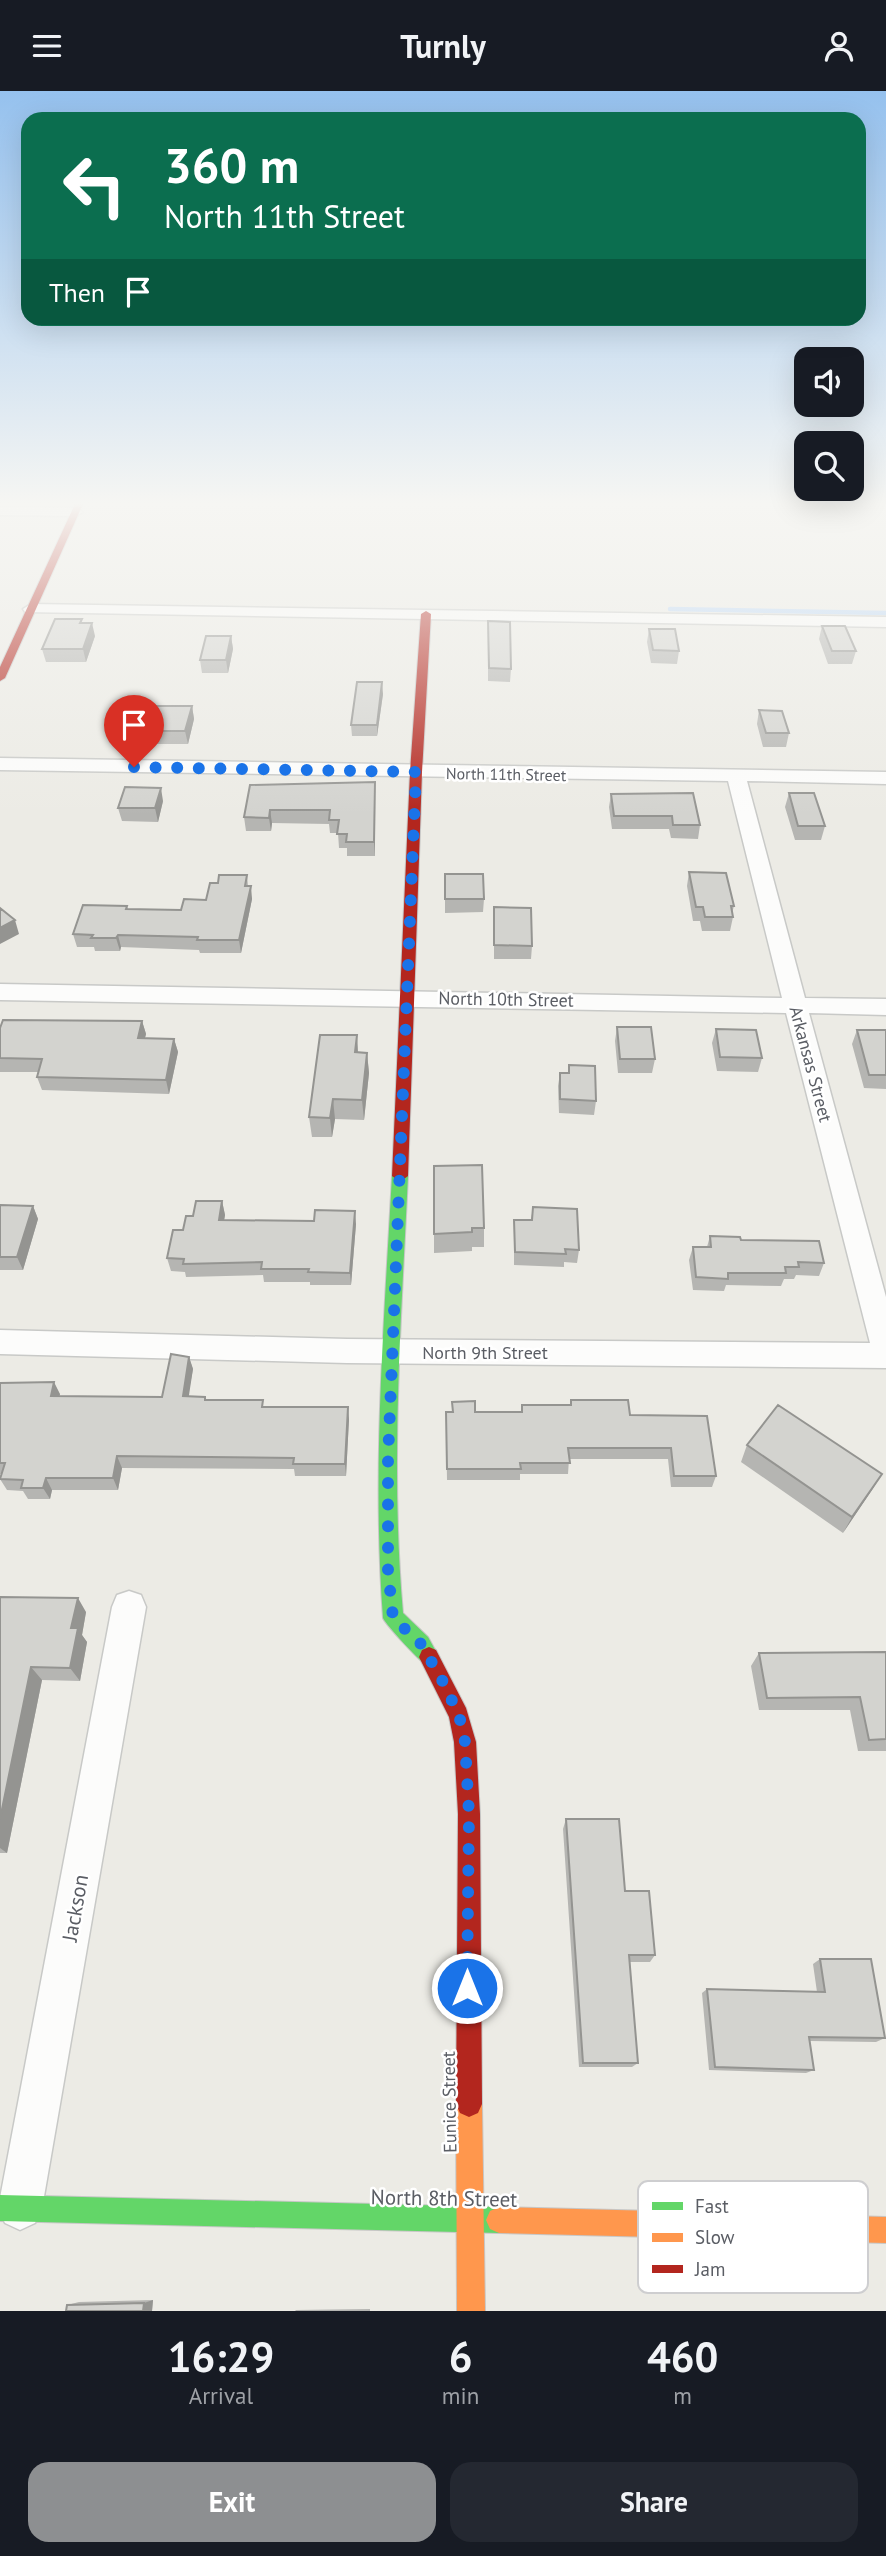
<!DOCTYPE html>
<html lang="en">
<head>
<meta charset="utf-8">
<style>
	:root { --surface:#171b24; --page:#242831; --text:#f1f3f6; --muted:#9ea1a6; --accent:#8d8f91 }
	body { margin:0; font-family:"PT Sans",sans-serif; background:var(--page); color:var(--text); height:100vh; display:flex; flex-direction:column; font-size:26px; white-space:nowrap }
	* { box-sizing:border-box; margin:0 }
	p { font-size:23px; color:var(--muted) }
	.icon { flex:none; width:38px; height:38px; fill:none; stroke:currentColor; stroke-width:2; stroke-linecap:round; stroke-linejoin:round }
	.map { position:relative; height:2220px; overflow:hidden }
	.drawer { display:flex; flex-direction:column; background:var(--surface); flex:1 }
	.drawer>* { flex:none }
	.banner { position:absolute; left:21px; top:21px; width:845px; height:214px; border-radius:21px; box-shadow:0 7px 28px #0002; background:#0b6e4f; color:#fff; overflow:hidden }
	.fabs { position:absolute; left:794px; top:256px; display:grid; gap:14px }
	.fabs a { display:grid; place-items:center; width:70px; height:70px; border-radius:14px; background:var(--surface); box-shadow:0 7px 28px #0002; font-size:35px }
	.pin { position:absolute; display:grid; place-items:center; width:60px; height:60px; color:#fff; margin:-72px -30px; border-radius:50% 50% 50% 0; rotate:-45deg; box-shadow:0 0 7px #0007 }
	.pin .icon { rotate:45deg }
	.me { position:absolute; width:77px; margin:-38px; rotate:0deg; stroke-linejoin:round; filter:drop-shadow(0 0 5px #0008) }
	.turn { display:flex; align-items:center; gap:24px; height:147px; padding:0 28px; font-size:32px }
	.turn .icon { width:91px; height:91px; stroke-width:2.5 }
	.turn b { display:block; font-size:49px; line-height:60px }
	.then { display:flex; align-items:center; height:66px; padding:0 28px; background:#0003; gap:14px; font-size:26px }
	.eta { display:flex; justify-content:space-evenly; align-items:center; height:119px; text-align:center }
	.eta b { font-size:42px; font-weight:700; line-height:49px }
	.button { display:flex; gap:14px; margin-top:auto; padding:14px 28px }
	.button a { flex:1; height:80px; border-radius:21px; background:var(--accent); color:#fff; font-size:28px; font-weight:700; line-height:80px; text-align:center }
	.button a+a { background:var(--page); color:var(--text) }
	header { display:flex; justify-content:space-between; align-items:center; height:91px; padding:0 28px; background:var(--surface); font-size:32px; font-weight:700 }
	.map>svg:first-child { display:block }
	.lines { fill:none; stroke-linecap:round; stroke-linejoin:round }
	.stream { stroke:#b8d5f7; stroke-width:4.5 }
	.street-casing { stroke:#c8c9c7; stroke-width:3 }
	.fast-casing { stroke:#c7c7c6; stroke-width:2 }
	.slow-casing { stroke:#c7c7c6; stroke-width:2 }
	.jam-casing { stroke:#c7c7c6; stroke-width:2 }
	.street { fill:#fcfcfb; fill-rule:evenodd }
	.fast { fill:#63d668; fill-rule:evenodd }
	.slow { fill:#ff974d; fill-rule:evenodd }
	.jam { fill:#b3261e; fill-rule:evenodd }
	.wall { fill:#b5b5b2 }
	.shaded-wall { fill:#949491 }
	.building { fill:#d3d3cf; stroke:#949491; stroke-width:2 }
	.route { stroke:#1a73e8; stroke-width:12; stroke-dasharray:0 21.6 }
	.labels { text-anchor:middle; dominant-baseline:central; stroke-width:5; stroke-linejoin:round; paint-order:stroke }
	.far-street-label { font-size:16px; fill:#5a5d64; stroke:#fff }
	.street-label { font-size:18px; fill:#5a5d64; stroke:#fff }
	.near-street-label { font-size:21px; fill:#5a5d64; stroke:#fff }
	.key { fill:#fff; stroke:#ceced0; stroke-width:2 }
	.key-label { font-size:19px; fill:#5a5d64 }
</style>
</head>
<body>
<header><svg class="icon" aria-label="menu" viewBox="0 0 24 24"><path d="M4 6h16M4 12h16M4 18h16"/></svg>Turnly<svg class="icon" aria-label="person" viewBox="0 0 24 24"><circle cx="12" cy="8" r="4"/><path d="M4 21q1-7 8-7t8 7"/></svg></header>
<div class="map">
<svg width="886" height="2220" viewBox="0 0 886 2220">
	<rect width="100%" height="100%" fill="#ecebe5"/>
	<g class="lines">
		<path class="stream" d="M670,518L886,522"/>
		<g class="street-casing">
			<path id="street" d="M0,416L76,417L83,421L76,425L0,424Z
				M31,513L886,526V536L25,521L23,518Z
				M0,667L886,681V693L747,690L805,907L886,908V924L809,922L886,1206V1277L347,1272L0,1263V1239L347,1248L870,1252L786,922L0,909V893L782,907L728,690L0,679Z
				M129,1500L141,1504L146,1516L42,2117L35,2132L20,2139L5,2132L0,2121V2107L112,1516L117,1504Z"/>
		</g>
		<g class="fast-casing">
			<path id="fast" d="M400,1079L408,1085C401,1231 390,1376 403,1522L428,1546L439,1566L436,1573L429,1576C423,1574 386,1534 383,1527C372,1379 384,1233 392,1085Z
				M0,2104L499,2116L508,2120L512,2129L508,2138L499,2142L0,2130Z"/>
		</g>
		<g class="slow-casing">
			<path id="slow" d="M469,2000L478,2004L482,2013L485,2220H457L456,2013L460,2004Z
				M499,2116L886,2126V2152L499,2142L490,2138L486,2129L490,2120Z"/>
		</g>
		<g class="jam-casing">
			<path id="jam" d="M75,413H83L5,587L0,590V576Z
				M426,520L431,523L422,681L408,1085L400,1091L392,1085L410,681L421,523Z
				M429,1556L436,1559L466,1617L476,1651L480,1723L482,2013L478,2022L469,2026L460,2022L456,2013L458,1723L454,1651L449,1626L419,1566L422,1559Z"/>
		</g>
		<use href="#street" class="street"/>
		<use href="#fast" class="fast"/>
		<use href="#slow" class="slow"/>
		<use href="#jam" class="jam"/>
	</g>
	<path class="wall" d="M488,530L511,578L510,591L488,590Z
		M822,535L856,560L852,573H828L819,548Z
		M649,538L679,560L677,573L651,572L647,551Z
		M95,545L86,571H46L42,558Z
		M231,545L233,558L228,582H202L200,569Z
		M383,603L377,645H352L351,634Z
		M192,615L194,628L188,653H149L148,650H145L142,636Z
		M759,619L789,642L786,656H763L757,633Z
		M375,691V765H347V757H339L338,742H330L329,733L272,732L271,740H246L244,726Z
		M789,702L825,735L821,749H795L785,716Z
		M611,703L700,734L698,748L671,747L669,738H612L609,716Z
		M163,710L158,731L122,730L118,717Z
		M689,781L734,815L732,822L733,826L730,840H702L700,830H693L687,795Z
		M445,783L484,808L483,821L445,822Z
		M247,784L248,795L252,808L241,862H200L199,859L121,856L120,860H95L94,856H77L73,843L127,815L128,818L181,819L206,809L218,792Z
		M494,816L532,855L531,868H494Z
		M142,930L146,943L145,947L174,948L178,961L169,1003L42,999L37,986L38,981H0V937Z
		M617,936L655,968L652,982H618L615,950Z
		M716,938L762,967L758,981L717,980L712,952Z
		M857,939H886V998L864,997L852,953Z
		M357,944L358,962H367L369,982L364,1029L335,1028L332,1046H312L309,1026Z
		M569,974L596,1010L594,1024L559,1022L558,995L560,982H569Z
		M434,1075L484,1137V1156H472V1160L434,1162Z
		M222,1110L225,1124L224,1129L356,1133L351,1194H310V1191H264L263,1184L186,1186L185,1181L171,1180L167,1167L183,1139L193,1125Z
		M0,1114L33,1115L38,1128L23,1179H0Z
		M533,1116L579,1159L577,1172L564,1171V1176L514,1174V1129H531Z
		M710,1145L741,1149L824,1172L819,1185L796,1184L794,1188H784L781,1195L726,1194L724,1200L693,1199L689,1169L693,1156H707Z
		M189,1266L193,1278L188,1305L205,1306L206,1309L349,1328L346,1385H295L294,1378L122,1377L118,1399H52L50,1408H28L23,1400L7,1399L0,1388L1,1383H0V1292L60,1303L59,1305L162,1306Z
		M571,1309L630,1324L716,1385L712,1396H671L668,1368H569L568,1383H520V1389H447L446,1321H452V1311L475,1321H521L522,1314H570Z
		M747,1354L882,1383L843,1442L741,1371Z
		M0,1506L86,1521L82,1544L87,1551L80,1590L42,1589L7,1762H0Z
		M886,1561V1660H858L850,1619H759L751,1575L759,1562Z
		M566,1728L625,1800L655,1864L650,1871H630L638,1972L632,1976H579L563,1738Z
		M820,1868L885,1947L876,1951L810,1950L814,1979L806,1982L709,1979L702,1902L707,1898L817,1901L813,1873Z
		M153,2209L152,2220H66L67,2214L79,2211Z
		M370,2218V2220H295L296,2219Z"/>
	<path class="shaded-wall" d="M92,532L95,545L86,571L83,558Z
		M231,545L233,558L228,582L226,569Z
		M382,591L383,603L377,645V634Z
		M192,615L194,628L188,653L185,640Z
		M375,691V765L374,751Z
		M161,697L163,710L158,731L155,717Z
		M270,719L272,732L271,740L269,727Z
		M251,795L252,808L241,862L239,849Z
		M15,829L19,843L0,853V837Z
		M118,844L121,856L120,860L116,847Z
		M142,930L146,943L141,961L138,947Z
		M357,944L358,964L355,961Z
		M174,948L178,961L169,1003L166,989Z
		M367,962L369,982L364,1029L362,1009Z
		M333,1008L335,1028L332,1046L330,1027Z
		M222,1110L225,1124L222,1142L219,1129Z
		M33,1115L38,1128L23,1179L17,1166Z
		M355,1120L356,1133L351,1194L350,1182Z
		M189,1266L193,1278L187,1317L183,1305Z
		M54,1291L60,1303L57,1316L51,1305Z
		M348,1316L349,1328L346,1385L345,1373Z
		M117,1365L122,1377L118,1399L113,1387Z
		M882,1383L872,1399L843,1442L852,1426Z
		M46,1387L52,1399L50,1408L43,1397Z
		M78,1507L86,1521L82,1544L87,1551L80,1590L70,1577L71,1537Z
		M31,1576L42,1589L7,1762L0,1757V1728Z
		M153,2209L152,2220H143L144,2212Z"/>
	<path class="building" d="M55,528H82L80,532H92L83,558H42Z
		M488,530L510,531L511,578L489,577Z
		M822,535H845L856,560H832Z
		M649,538H675L679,560L653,559Z
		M206,545H231L226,569H200Z
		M357,591H382L377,634H351Z
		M149,615H192L185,640H146L147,636H142Z
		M759,619L782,620L789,642H766Z
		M375,691L374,751H346L347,743H337L339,729H329L330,719H270L269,727L244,726L250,694Z
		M125,696L161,697L155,717H118Z
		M693,702L700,734H673L672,725H614L611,703Z
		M789,702H814L825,735H798Z
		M689,781L726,782L734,815H731L733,826H705L703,816H696Z
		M445,783H483L484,808H445Z
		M219,784H247L245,795H251L239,849H197L198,846L118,844L116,847H91L93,844L73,843L83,814L127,815L126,818L181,819L184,808L206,809L210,792H218Z
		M494,816L531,817L532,855L494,854Z
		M0,817L15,829L0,837Z
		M3,929L142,930L138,947L174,948L166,989L37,986L42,968L0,967V937Z
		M617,936H651L655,968H620Z
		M716,938L756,939L762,967L720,966Z
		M857,939H886V984H869Z
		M320,944H357L355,961L367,962L362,1009L333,1008L330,1027L309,1026Z
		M569,974L595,975L596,1010L560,1008V982H569Z
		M482,1074L484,1137H472V1141L434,1143V1075Z
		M196,1110H222L219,1129L314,1130L315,1119L355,1120L350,1182L308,1181L309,1178H261L262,1171L183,1173L184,1168L167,1167L173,1139H183L186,1125H193Z
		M0,1114L33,1115L17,1166H0Z
		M533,1116L577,1118L579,1159L565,1158L566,1163L515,1161L514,1129H532Z
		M710,1145L740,1146L741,1149L819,1150L824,1172L798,1171L799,1176H785L786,1182H728V1188L696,1186L693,1156H711Z
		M171,1263L189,1266L183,1305L205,1306V1309H263L262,1316H348L345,1373H293L294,1367L117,1365L113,1387H46L43,1397H21L23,1389L0,1388L5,1372H0V1292L54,1291L51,1305L162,1306Z
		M571,1309H628L630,1324L707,1325L716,1385H674L671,1357H568L570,1372H520L521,1378H447L446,1321H453L452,1311L475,1310V1321H522V1314H571Z
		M778,1314L882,1383L852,1426L747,1354Z
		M0,1506L78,1507L71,1537H78L70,1577L31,1576L0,1728Z
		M886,1561V1648L869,1649L860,1606L767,1607L759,1562Z
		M566,1728H619L625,1800H649L655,1864H629L638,1972H583Z
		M820,1868H871L885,1947L809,1946L814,1979L715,1976L707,1898L825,1901Z
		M144,2212L143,2220H66L67,2214Z"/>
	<linearGradient id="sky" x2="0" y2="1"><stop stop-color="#95c1ee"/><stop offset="0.57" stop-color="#f6f6f3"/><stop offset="1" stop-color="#f6f6f3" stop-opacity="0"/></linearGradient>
	<rect width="886" height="724" fill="url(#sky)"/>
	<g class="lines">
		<path class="route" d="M134,676L416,681L388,1368V1479L393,1527L421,1553L441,1587L459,1624L465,1651L469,1723L467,1897"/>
	</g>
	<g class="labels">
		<g class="far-street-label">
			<text transform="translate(506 683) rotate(1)">North 11th Street</text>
		</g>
		<g class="street-label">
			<text transform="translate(506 908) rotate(1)">North 10th Street</text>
			<text transform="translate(811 973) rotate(75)">Arkansas Street</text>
			<text x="485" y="1261">North 9th Street</text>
			<text transform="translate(449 2011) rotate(-91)">Eunice Street</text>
		</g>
		<g class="near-street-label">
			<text transform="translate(75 1817) rotate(-80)">Jackson</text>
			<text transform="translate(444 2107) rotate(1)">North 8th Street</text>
		</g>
	</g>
	<rect x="638" y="2090" width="230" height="112" rx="10" class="key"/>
	<rect x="652" y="2111" width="31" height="8" fill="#63d668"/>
	<rect x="652" y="2142" width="31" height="9" fill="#ff974d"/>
	<rect x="652" y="2174" width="31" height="8" fill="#b3261e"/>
	<g class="key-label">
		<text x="695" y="2122">Fast</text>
		<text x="695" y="2153">Slow</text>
		<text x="695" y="2185">Jam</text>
	</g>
</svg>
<div class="fabs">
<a><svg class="icon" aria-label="sound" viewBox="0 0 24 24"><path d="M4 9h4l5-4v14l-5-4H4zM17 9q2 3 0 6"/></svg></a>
<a><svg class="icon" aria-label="search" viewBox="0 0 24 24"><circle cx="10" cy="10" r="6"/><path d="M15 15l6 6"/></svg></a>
</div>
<div class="pin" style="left:134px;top:676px;background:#d93025"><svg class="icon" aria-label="arrive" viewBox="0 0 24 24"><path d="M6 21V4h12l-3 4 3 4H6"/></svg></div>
<svg class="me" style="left:467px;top:1897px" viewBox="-20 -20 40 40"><circle r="17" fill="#1a73e8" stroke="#fff" stroke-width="3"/><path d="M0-11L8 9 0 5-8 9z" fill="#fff"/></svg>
<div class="banner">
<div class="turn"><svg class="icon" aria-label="left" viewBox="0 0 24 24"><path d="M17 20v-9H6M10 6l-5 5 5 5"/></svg><div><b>360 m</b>North 11th Street</div></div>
<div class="then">Then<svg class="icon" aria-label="arrive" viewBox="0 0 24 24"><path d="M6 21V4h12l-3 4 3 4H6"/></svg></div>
</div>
</div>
<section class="drawer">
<div class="eta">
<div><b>16:29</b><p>Arrival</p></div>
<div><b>6</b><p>min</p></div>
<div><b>460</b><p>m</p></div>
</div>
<div class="button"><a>Exit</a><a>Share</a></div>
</section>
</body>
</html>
